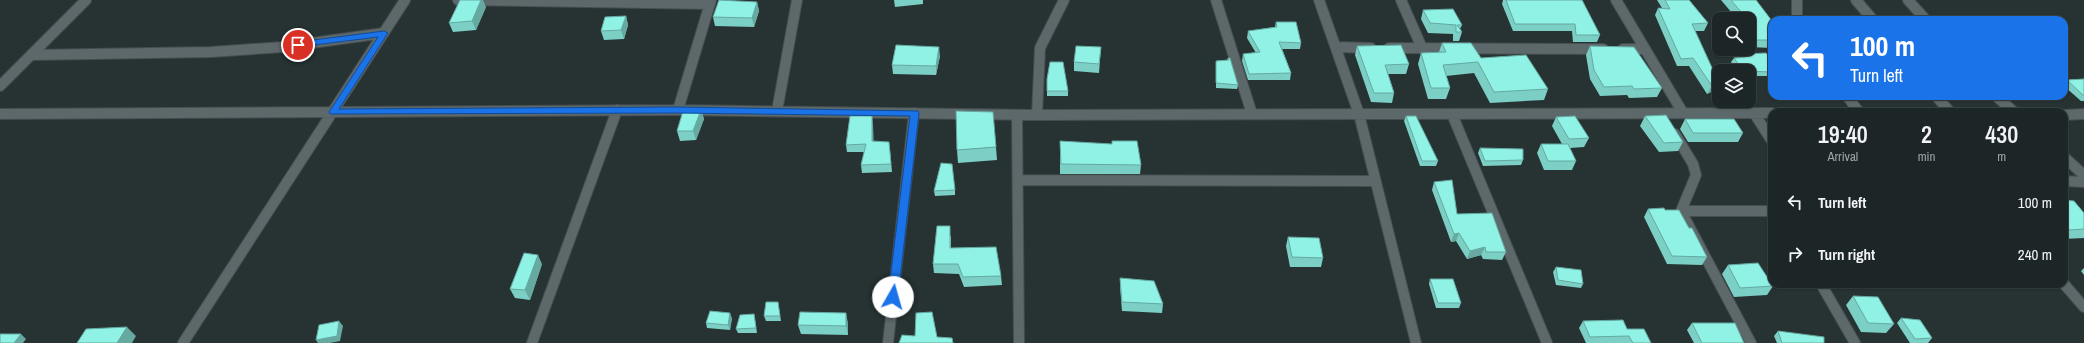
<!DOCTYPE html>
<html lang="en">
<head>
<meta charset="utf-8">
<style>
	:root { --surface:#1d2626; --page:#2a3232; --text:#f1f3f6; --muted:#a0a5a7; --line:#3b4343 }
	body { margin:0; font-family:"Archivo Narrow",sans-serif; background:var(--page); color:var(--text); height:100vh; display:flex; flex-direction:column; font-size:15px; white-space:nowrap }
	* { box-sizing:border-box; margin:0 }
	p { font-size:13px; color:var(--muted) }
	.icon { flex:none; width:22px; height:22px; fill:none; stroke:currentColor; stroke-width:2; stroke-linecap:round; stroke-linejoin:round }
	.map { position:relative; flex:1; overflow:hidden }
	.panel { position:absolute; left:1768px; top:108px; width:300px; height:180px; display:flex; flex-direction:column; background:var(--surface); border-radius:12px; box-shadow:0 1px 3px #0004,0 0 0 1px var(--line) }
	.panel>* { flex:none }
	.guide { position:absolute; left:1768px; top:16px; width:300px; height:84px; border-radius:12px; box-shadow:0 1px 3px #0004,0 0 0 1px var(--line); background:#1a73e8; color:#fff; overflow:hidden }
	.controls { position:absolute; left:1712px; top:12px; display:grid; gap:8px }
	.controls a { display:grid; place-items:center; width:44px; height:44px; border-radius:8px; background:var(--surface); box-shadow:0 1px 3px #0004,0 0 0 1px var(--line); font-size:20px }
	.pin { position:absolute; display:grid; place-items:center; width:34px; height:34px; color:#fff; margin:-17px; border:2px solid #fff; border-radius:50%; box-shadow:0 1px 4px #0007 }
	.me { position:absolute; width:44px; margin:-22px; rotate:7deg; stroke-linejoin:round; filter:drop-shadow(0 0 3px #0008) }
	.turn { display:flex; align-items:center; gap:14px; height:84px; padding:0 16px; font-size:18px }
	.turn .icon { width:52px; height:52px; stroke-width:2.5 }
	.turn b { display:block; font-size:28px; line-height:34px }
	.eta { display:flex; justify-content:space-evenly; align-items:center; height:68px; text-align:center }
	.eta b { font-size:24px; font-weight:600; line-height:28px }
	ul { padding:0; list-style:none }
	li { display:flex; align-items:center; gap:12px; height:52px; padding:0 16px }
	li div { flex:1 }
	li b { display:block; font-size:15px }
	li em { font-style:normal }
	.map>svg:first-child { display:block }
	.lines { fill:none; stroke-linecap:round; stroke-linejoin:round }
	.minor-casing { stroke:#454d4f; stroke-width:12 }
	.minor { stroke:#5c686a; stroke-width:10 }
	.wall { fill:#7ccfc5 }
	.shaded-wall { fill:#65a9a0 }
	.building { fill:#90f1e5; stroke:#65a9a0 }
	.route { fill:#1a73e8; stroke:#114b97 }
</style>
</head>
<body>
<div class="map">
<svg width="2084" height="343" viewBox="0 0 2084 343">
	<rect width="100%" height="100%" fill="#273233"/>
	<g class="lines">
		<g class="minor-casing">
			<path id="minor" d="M458,0L710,4
				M1216,0L1252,114
				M1319,0L1359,114L1416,343
				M1401,0L1422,48
				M1616,0L1683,113
				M1797,0V20
				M1856,0L1873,20
				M1908,0L1926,20
				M1336,47L1371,48
				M1389,48L1603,49
				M1623,49H1645
				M31,55L211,52L283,47L384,33
				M0,86L86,0
				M1847,96L1859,112
				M1936,96L1950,112
				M1996,96L2014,112
				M678,110L711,0
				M777,111L797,0
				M1754,113L1772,141
				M0,114L678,110L1037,115L1772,113
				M1452,114L1547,343
				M1017,115L1019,343
				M1037,115L1040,48L1064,0
				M2064,115L2084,114
				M1675,134L1693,164L1696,175L1681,211L1751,343
				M2064,157L2084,175
				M1018,180L1375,181
				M2064,181L2084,182
				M1681,211H1772
				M1821,284L1855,343
				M2064,284L2084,307
				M183,343L405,0
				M532,343L617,110
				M888,343L914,113"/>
		</g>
		<use href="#minor" class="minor"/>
	</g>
	<path class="wall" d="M894,0H923V4L895,7Z
		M1503,0H1582L1600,35L1597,42H1573L1572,31H1513L1502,4Z
		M1657,0H1689L1708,23L1704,31H1695L1715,90L1707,94L1689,66H1677L1655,15L1658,8H1662Z
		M1721,0H1756L1772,21V48L1749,47V19H1737Z
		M757,2L759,11L754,27L715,26L713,17Z
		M486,7L476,30L453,32L449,23Z
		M1423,10L1462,25L1460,29L1462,32L1459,41H1453V34L1428,33L1421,19Z
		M626,16L628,25L624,39L604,40L601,31Z
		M1276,22L1301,43L1300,49H1282L1291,73L1290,80H1248L1242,61L1243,54L1256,53L1247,38L1248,31L1275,27Z
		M1442,43L1481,58L1548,89L1544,100L1490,103L1474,73L1446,76L1450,88L1446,99H1428L1418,64L1421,53L1439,52Z
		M1357,46L1409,64L1406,74H1388L1394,93L1392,103L1371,102L1355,55Z
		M1590,46L1662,88L1657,97L1629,98L1627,95L1600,96L1590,79L1586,55Z
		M1101,47L1099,73L1074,71V62Z
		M1743,54L1772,60V76H1749V71H1737L1731,62L1734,58L1741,57Z
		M940,56L936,75L893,74L892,65Z
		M1228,58L1238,85L1237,89L1216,88V61L1227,60Z
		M1047,79L1068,91V96H1047Z
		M2084,79V101H2081L2064,86V83L2067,80Z
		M1809,96H1840L1838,98H1810Z
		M701,110L704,119L696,140L680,141L677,131Z
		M1406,116L1438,161L1436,166H1420L1404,121Z
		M1645,116L1683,142L1678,151L1659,152L1640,126Z
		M1556,117L1589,138L1584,147L1570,148L1576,161L1572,170H1544L1537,153L1541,144H1562L1552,126Z
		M1685,119L1743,133L1738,142H1688L1680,129Z
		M873,124V141L890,150L892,172L862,173L861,165L864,152H847L846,145Z
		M1060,141L1141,165L1140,174H1060Z
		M996,147L997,160L958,163L957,150Z
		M1480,148L1523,160L1521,165L1483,166L1478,153Z
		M1434,182L1457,214L1506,252L1502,260L1483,259L1481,255L1467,259L1456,241L1451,242L1432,190Z
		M955,190V195L935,196L934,191Z
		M2064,200L2084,213V238L2064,239Z
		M1648,209L1665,210L1707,257L1702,265L1667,264L1644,217Z
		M951,235V248L1001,276L1002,285L964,287L959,274L934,273L933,264Z
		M1288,237L1323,258L1321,267H1290L1286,246Z
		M542,264L530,300L515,298L510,289Z
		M1728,265L1773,286L1767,295L1734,297L1722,274Z
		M1556,267L1583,284L1581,288L1556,285L1553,272Z
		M2084,268V275L2081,271Z
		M1120,278L1163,304L1162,313L1122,311L1120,287Z
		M1430,279L1461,303L1459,308H1436L1429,284Z
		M1853,296L1894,324L1886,333L1861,332L1846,305Z
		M778,302L781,321H766L764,316Z
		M754,314L755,319L757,333H738L736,329Z
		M732,318L730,330L707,328L706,323Z
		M1901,318L1932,338L1928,343H1910L1897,323Z
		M1583,321L1627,329L1651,343H1586L1579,328Z
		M848,323V335L801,334L798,325Z
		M1692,323L1744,343H1694L1687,330Z
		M1778,331L1824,343H1777L1774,336Z"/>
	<path class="shaded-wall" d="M481,0H483L486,7L476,30L472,21Z
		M757,2L759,11L754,27L752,18Z
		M626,16L628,25L624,39L621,30Z
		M939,47L940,56L936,75V66Z
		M1719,83L1715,90L1707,94L1712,86Z
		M701,110L704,119L696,140L693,131Z
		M872,116L873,124L874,149L872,141Z
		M1459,233L1456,241L1451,242L1454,234Z
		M1485,247L1481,255L1467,259L1470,251Z
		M538,255L542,264L530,300L525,290Z
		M730,313L732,318L730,330L728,325Z
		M846,313L848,323V335L846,326Z
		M339,321L343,326L340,341L330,343H318L316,340Z
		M127,327L136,336L132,343H117Z
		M21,334L26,339L23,343H14Z"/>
	<path class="building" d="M460,0H481L472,21L449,23Z
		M719,0L757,2L752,18L713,17Z
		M1506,0H1582L1600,35H1576L1575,24H1515Z
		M1665,0H1689L1708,23L1692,24L1719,83L1712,86L1693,58L1681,59L1658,8L1670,9Z
		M1731,0H1756L1772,21V40H1749V23H1750L1749,22V19H1747Z
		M1453,9L1462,25H1457L1462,32H1456V25L1430,23L1423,10Z
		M626,16L621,30L601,31L605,17Z
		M1276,22H1296L1301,43L1279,42L1291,73L1249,74L1243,54L1260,52L1248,31L1277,27Z
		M1442,43H1471L1481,58L1526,55L1548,89L1494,92L1478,62L1443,65L1450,88H1431L1421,53L1446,52Z
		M896,45L939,47L936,66L892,65Z
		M1401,45L1409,64L1385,65L1394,93H1374L1357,46Z
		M1076,46L1101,47L1099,64L1074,62Z
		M1590,46L1634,47L1662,88L1634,89L1632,86L1604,87L1594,70Z
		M1766,53L1772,60V72L1743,71L1734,58L1746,57L1743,54Z
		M1228,58H1230L1238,85L1216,83V61L1229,60Z
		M1050,62H1063L1068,91H1047V79Z
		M2084,79V96L2067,80Z
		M701,110L693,131H677L683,111Z
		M956,111L993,112L996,147L957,150Z
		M1666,115L1683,142L1664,143L1645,116Z
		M850,116H872V141L889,142L891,164L861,165L866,144L846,145Z
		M1406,116H1416L1438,161H1422Z
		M1575,116L1589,138L1569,139L1556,117Z
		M1685,119H1734L1743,133H1693Z
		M1060,141L1112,144V141H1137L1141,165L1061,164Z
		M1541,144H1568L1576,161H1548Z
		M1480,148L1523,149V160L1485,161Z
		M941,163L952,164L955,190L934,191Z
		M1452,180L1457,214L1492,213L1506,252H1486L1485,247L1470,251L1459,233L1454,234L1434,182Z
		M2064,200L2074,201L2084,213V229L2070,230L2064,224Z
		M1664,208L1665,210H1679L1689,228H1692L1707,257L1672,256L1648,209Z
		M937,226H950V248L996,247L1001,276L963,277L958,264H933Z
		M1288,237L1319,238L1323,258L1292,257Z
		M524,253L538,255L525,290L510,289Z
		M1758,263L1773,286L1740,288L1728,265Z
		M1556,267L1581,270L1583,284L1558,280Z
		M1120,278L1154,281L1163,304L1122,302Z
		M1430,279H1453L1461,303H1438Z
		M1853,296L1878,297L1894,324L1868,323Z
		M766,302H778L780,316H764Z
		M710,311L730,313L728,325L706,323Z
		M800,312L846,313V326L798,325Z
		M932,312L937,337L952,338L953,343H899L902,335L915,336L916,313Z
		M754,314L756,328L736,329L740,315Z
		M1901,318L1920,320L1932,338L1915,339Z
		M1623,320L1627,329H1644L1651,343H1633L1629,336L1590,337L1583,321Z
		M339,321L337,336L316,340L319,325Z
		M1692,323H1735L1744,343H1702Z
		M127,327L117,343H77L86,329Z
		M1778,331L1824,337V343H1782Z
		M0,334H21L14,343H0Z"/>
	<path class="route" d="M384,31L388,33L339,109L678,107L918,111L919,113L898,297L893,301L888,297L910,116L678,113L330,114L329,112L378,37L298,47L294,45L298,42Z"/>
</svg>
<div class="controls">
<a><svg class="icon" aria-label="search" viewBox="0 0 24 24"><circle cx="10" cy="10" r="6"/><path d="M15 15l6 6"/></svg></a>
<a><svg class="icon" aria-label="layers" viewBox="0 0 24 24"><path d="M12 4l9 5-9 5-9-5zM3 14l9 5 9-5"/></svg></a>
</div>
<div class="pin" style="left:298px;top:45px;background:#d93025"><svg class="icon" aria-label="arrive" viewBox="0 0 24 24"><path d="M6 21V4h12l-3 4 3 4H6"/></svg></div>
<svg class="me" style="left:893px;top:297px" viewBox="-20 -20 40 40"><circle r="19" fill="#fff"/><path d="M0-13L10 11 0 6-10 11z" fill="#1a73e8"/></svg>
<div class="guide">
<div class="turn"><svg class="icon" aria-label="left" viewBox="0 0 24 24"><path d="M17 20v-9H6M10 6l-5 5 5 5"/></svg><div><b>100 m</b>Turn left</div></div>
</div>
<section class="panel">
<div class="eta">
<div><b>19:40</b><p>Arrival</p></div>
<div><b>2</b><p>min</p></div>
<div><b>430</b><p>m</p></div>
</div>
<ul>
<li><svg class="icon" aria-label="left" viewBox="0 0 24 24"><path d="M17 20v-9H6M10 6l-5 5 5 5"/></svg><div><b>Turn left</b></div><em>100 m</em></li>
<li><svg class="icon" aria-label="right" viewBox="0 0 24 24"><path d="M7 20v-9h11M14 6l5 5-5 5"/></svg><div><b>Turn right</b></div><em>240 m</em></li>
</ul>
</section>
</div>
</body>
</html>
